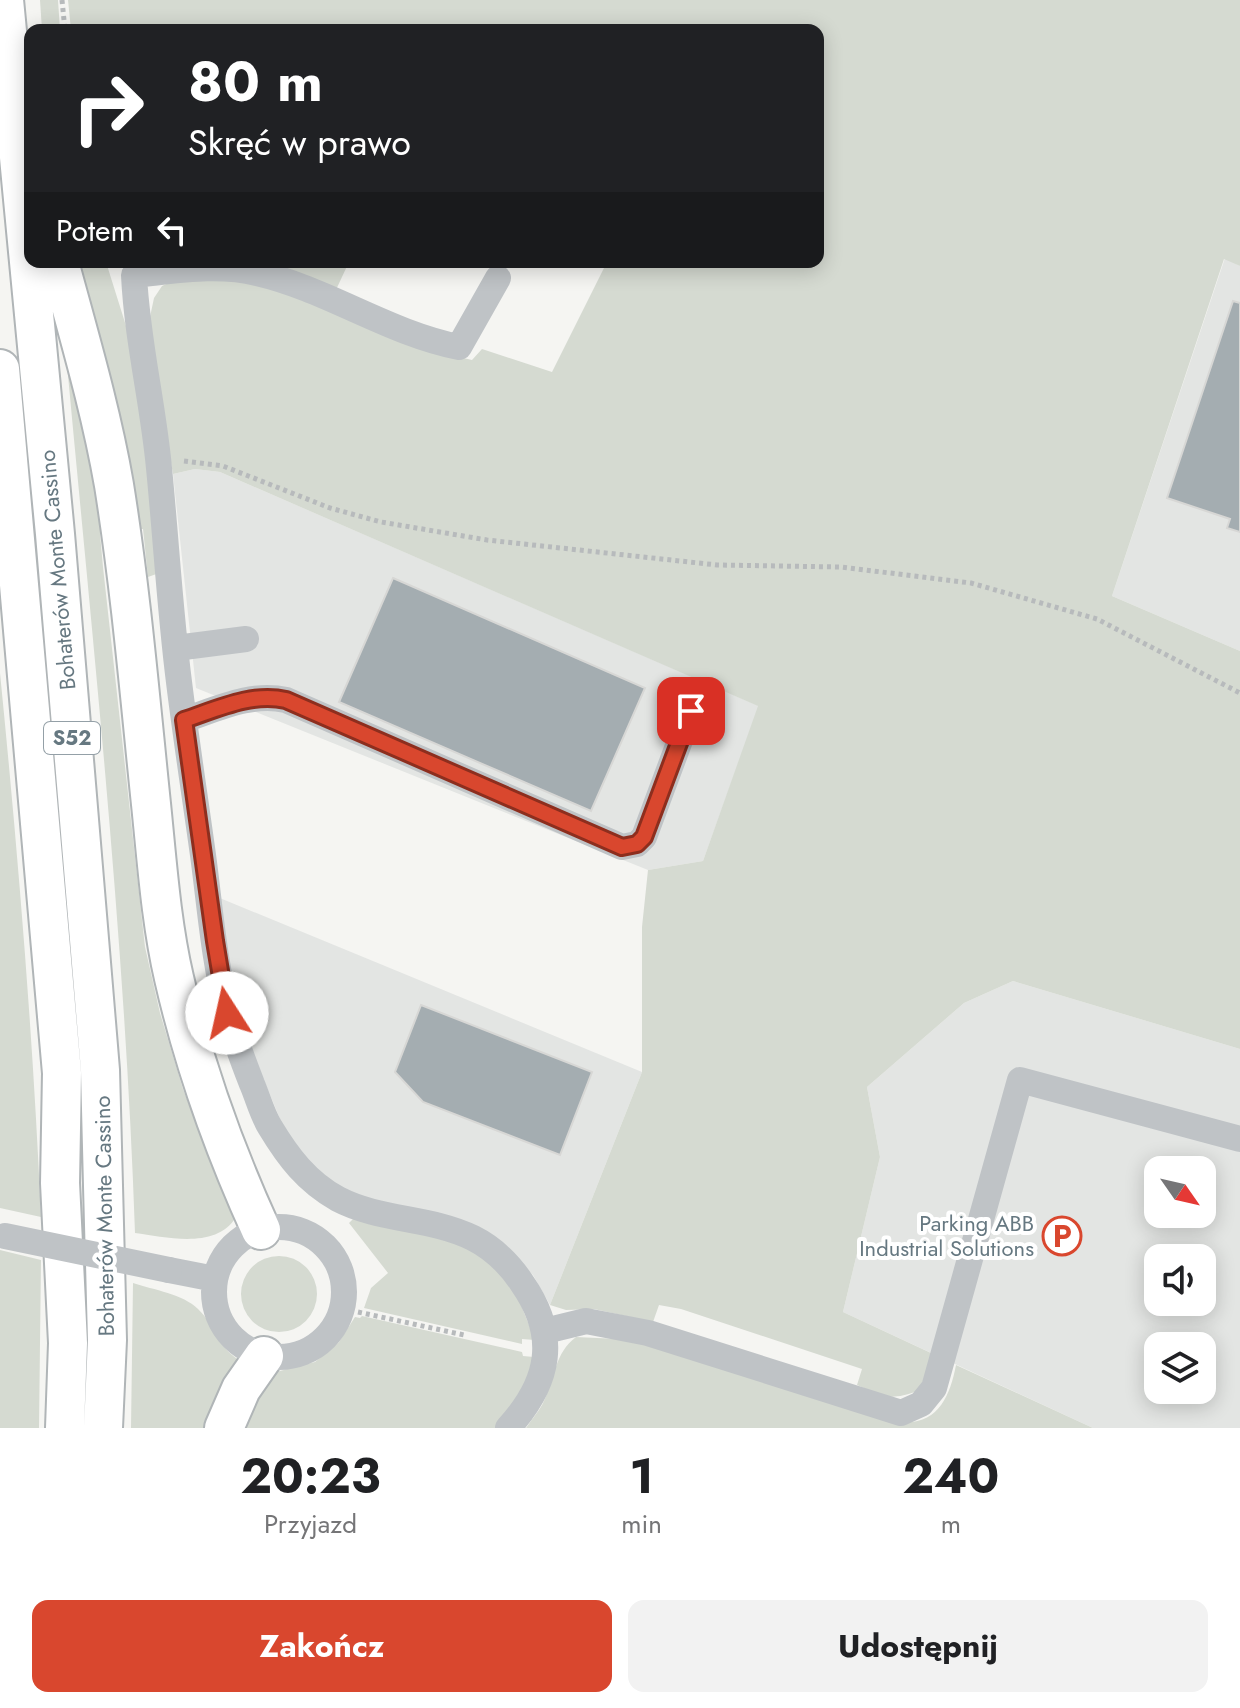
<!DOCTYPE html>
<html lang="pl">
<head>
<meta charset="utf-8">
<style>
	:root { --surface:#fff; --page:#f2f2f2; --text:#202124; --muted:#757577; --accent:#d9472e }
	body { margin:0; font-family:Jost,sans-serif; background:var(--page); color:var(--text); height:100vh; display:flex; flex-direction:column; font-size:30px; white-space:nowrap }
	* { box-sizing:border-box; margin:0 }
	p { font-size:26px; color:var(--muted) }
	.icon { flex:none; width:44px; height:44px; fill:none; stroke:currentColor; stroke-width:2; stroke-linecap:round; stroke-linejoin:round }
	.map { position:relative; height:1428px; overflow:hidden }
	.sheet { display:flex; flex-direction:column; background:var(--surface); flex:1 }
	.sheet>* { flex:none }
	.top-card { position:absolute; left:24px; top:24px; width:800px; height:244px; border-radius:16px; box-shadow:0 4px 20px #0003; background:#202124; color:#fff; overflow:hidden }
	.needle { width:52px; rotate:124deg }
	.buttons { position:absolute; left:1144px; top:1156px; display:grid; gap:16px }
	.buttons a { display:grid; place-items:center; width:72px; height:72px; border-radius:16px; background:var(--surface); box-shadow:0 4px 20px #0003; font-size:40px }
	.pin { position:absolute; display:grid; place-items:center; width:68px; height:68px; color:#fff; margin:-34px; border-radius:16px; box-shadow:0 4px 12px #0006 }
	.me { position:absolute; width:88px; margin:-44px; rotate:350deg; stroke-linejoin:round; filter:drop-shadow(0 0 6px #0008) }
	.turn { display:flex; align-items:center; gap:28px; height:168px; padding:0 32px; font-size:36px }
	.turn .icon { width:104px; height:104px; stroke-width:2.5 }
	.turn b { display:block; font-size:56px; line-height:68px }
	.then { display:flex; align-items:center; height:76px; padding:0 32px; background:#0003; gap:16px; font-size:30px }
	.eta { display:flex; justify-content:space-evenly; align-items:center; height:136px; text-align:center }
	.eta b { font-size:48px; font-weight:700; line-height:56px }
	.cta { display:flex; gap:16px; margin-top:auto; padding:16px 32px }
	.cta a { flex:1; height:92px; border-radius:16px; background:var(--accent); color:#fff; font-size:32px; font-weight:700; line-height:92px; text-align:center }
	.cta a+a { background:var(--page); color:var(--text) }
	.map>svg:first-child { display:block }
	.built { fill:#e3e5e3; fill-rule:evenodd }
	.green { fill:#d5dad1 }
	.building { fill:#a4adb1; stroke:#d7d7d5; stroke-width:2 }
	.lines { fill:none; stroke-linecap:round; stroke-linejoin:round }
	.highway-casing { stroke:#b0b5b7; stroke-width:42 }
	.path { stroke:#b7babc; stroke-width:5; stroke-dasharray:4 4; stroke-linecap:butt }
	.minor { stroke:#bfc3c6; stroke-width:26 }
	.highway { stroke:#fff; stroke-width:38 }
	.minor-bridge { stroke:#bfc3c6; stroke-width:26 }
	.route-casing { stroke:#8d2e1e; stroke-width:20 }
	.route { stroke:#d9472e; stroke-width:14 }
	.labels { text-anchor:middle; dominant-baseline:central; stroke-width:8; stroke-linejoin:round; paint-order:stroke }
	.shield { fill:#fff; stroke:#94a0a7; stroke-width:2 }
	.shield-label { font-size:20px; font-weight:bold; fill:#667881 }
	.street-label { font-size:22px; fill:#667881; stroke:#fff }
	.poi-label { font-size:22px; fill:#667881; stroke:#fff; text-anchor:end }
</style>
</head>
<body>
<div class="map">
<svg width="1240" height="1428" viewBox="0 0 1240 1428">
	<rect width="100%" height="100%" fill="#f5f5f2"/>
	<path class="built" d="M1225,258L1240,266V651L1112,596Z
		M195,469L220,472L759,706L703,861L648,870L196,688L173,474Z
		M215,896L642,1072L550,1305L533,1275L515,1258L340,1187L313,1166L287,1136L235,1010Z
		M1013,981L1240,1049V1428H1093L843,1312L880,1157L867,1087L964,1003ZM1158,1170H1202V1214H1158ZM1158,1258H1202V1302H1158ZM1158,1346H1202V1390H1158Z"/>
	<path class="green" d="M40,0H58L60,30H42Z
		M68,0H1240V266L1224,259L1112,596L1240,651V1049L1013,981L964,1003L867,1087L880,1157L843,1312L931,1353L928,1372L918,1391C889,1401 884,1397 857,1385L862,1369L681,1309L659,1305L653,1322L594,1309L566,1310L550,1305L642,1072V927L648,870L703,861L758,706L220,472L195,469L173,474L156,377L150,317L154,298L162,286L177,279H252L425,349L472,360L482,349L552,372L607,262H818V30H71Z
		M76,262H106L132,345L162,572L148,577L143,529H137L122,425Z
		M240,262H349L334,294Z
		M71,353L106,533L100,534L103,567L145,947L160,1013L183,1089L214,1169L236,1217C216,1250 166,1237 135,1233C125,939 93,646 66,354Z
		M0,673C18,854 33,1035 41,1217L0,1208Z
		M355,1217L453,1238L509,1275L535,1340L522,1339V1344L364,1308L371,1288L388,1273L349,1223Z
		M0,1250L41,1260L39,1428H0Z
		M241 1294a38 38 0 1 1 76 0a38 38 0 1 1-76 0Z
		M133,1283C154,1290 183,1294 198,1309C217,1327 215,1346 242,1362L210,1428H131Z
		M362,1316L522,1352L523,1356L534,1357L531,1385L496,1428H241L248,1400L272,1373L315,1362L339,1342L355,1317L360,1318Z
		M576,1337L640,1340L901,1422C938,1425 950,1396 956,1365L1093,1428H526C532,1419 540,1410 544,1401C556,1376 554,1354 576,1337Z"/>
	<path class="building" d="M1233,301L1240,303V532L1227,528L1230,519L1167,498Z
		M393,578L645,688L591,811L339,702Z
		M421,1005L592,1072L560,1155L423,1102L395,1072Z"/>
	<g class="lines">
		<g class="highway-casing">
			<path id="highway" d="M4,0L55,534L100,1070L107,1340L103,1428
				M59,262C79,336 101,410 114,485C131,591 140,698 151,804C157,862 161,922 174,978C194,1065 224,1149 261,1230
				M0,369L62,1073L60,1183L68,1343L65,1428
				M224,1428L241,1389L264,1356"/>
		</g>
		<path class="path" d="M62,0L65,30
			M184,461L223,466L330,508L381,522L487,540L717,565L841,567L971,583L1097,619L1240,693
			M358,1312L464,1335"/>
		<path class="minor" d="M498,278L459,347C388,333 327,289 257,273C217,263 175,271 134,275C137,340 153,403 159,468C166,539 170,611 179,682C186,739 195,797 203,855C210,907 214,963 228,1014C234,1037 243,1061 252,1084C258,1098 262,1114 270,1127C288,1157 307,1182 338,1199C380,1221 431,1217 473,1238C493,1248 510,1265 522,1283C559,1336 550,1382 508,1428
			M176,648L246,639
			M184,720C217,709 251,692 286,700L622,847L637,844L644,837L691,711
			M214 1292a65 65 0 1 1 130 0a65 65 0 1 1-130 0Z
			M169,1270L215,1279
			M545,1331L586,1321L648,1333L901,1413L921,1404L934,1388L1020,1080L1240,1139"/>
		<use href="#highway" class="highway"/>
		<path class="minor-bridge" d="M5,1236L169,1270"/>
	</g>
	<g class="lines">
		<g class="route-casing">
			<path id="route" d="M227,1013L215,941L184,720C217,709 252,692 286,700L622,847L637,844L644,837L691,711"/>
		</g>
		<use href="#route" class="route"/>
	</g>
	<defs>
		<g id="parking-ring" transform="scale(2)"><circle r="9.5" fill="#fff" stroke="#d9472e" stroke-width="1.5"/><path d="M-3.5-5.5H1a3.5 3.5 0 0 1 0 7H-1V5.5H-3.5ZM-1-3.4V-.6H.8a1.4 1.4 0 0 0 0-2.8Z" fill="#d9472e"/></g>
	</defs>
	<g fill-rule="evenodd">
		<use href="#parking-ring" x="1062" y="1236"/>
	</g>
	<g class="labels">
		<rect class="shield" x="44" y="722" width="56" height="32" rx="6"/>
		<g class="shield-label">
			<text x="72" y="738">S52</text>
		</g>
		<g class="street-label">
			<text transform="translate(57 570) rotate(-95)">Bohaterów Monte Cassino</text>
			<text transform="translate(104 1216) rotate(-91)">Bohaterów Monte Cassino</text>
		</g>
		<g class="poi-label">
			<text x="1034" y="1223">Parking ABB<tspan x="1034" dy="25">Industrial Solutions</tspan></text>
		</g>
	</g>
</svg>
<div class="buttons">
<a><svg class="needle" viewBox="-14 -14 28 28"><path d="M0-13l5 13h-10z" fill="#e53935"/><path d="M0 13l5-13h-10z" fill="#757577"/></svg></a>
<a><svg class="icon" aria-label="sound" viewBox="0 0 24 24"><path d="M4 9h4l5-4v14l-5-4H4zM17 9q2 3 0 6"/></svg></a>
<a><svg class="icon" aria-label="layers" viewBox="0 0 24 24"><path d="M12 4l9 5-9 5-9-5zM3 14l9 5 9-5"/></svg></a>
</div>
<div class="pin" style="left:691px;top:711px;background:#d93025"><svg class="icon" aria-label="arrive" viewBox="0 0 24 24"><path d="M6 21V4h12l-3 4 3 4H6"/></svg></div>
<svg class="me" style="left:227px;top:1013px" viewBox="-20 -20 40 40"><circle r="19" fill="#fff"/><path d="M0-13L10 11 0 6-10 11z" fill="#d9472e"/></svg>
<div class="top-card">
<div class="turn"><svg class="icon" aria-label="right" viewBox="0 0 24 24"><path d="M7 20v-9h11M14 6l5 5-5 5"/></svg><div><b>80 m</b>Skręć w prawo</div></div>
<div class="then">Potem<svg class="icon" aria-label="left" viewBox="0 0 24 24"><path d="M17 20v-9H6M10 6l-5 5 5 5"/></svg></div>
</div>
</div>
<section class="sheet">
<div class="eta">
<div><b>20:23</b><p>Przyjazd</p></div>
<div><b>1</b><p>min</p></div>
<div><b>240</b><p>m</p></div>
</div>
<div class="cta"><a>Zakończ</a><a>Udostępnij</a></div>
</section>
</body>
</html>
